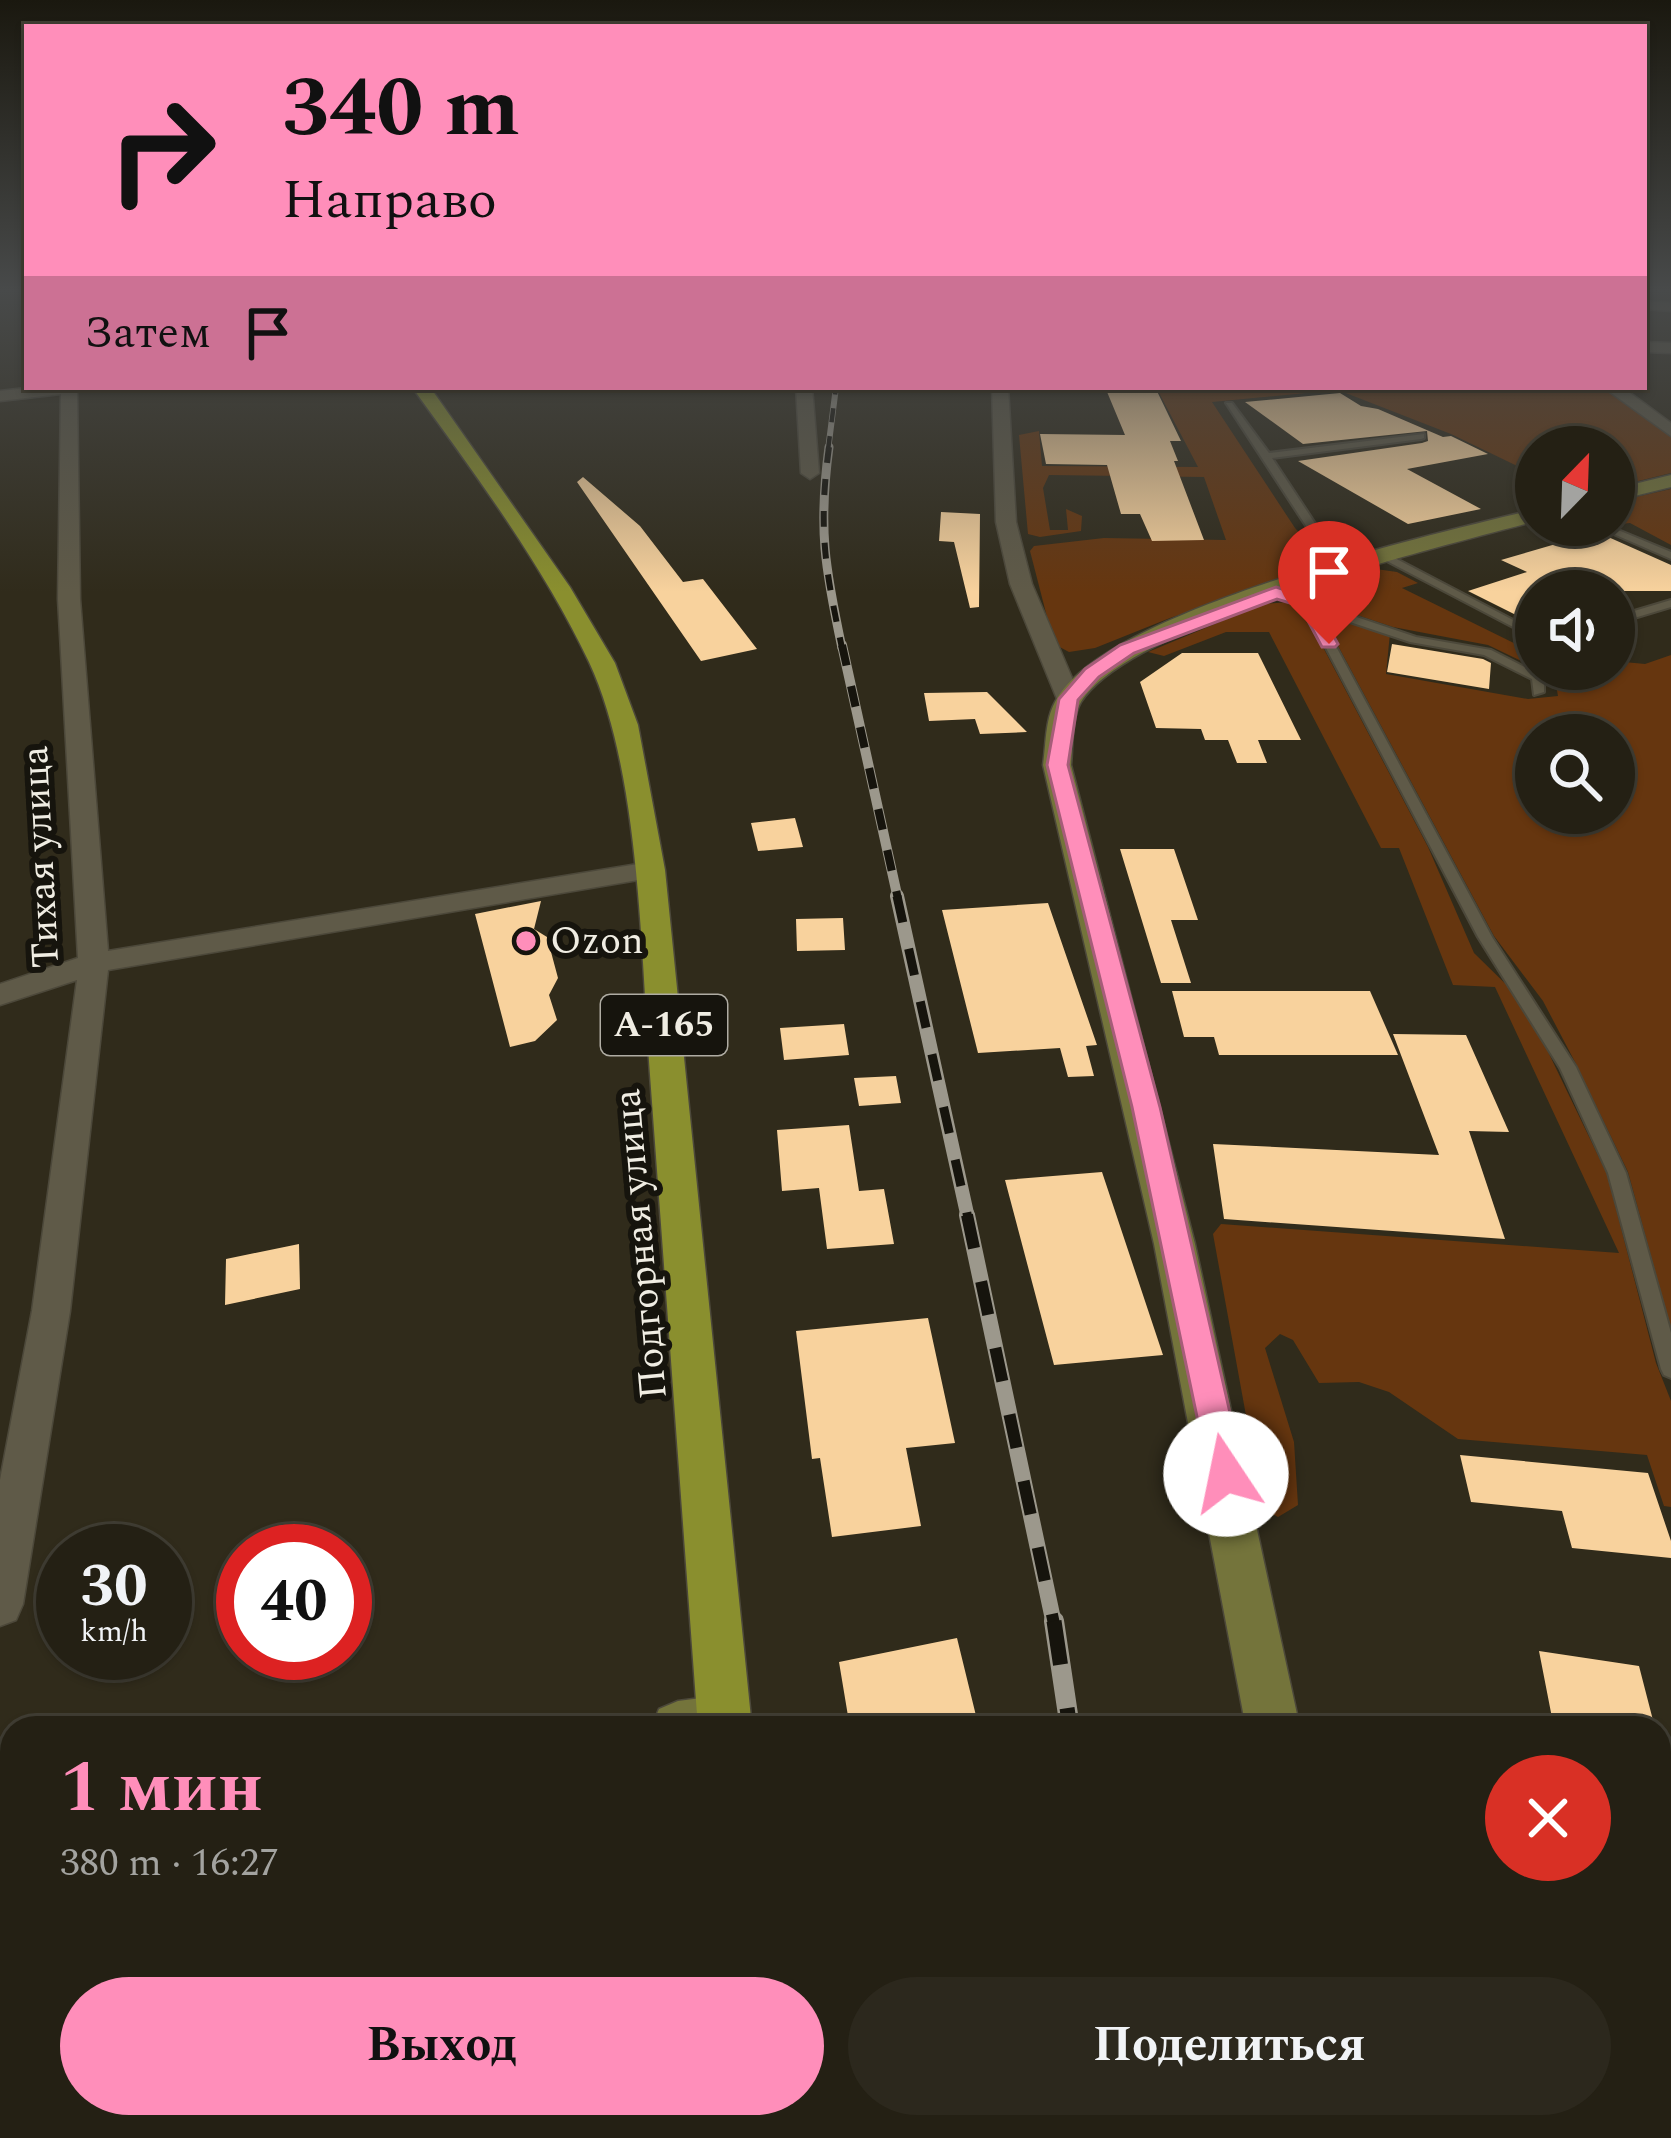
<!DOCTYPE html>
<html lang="ru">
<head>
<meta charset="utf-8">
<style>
	:root { --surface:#242014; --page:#2c281d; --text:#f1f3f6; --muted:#a3a3a0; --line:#413e34; --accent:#ff8eba }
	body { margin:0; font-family:Spectral,serif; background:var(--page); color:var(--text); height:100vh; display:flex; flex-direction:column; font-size:45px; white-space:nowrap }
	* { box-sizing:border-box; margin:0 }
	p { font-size:39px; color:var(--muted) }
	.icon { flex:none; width:66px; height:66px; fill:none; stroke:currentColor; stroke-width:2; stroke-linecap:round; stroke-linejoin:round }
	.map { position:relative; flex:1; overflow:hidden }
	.side { position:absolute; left:0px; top:1716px; width:1671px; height:423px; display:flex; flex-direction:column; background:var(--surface); border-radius:36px 36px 0 0; box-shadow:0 3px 9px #0004,0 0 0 3px var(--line) }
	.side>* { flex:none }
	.guide { position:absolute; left:24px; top:24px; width:1623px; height:366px; border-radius:0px; box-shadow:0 3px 9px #0004,0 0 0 3px var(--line); background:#ff8eba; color:#111; overflow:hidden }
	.needle { width:78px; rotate:23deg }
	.controls { position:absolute; left:1515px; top:426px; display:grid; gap:24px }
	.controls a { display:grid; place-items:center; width:120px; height:120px; border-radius:50%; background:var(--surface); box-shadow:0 3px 9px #0004,0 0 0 3px var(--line); font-size:60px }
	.speed { position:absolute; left:36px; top:1524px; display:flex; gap:24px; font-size:60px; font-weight:700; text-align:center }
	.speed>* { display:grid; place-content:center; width:156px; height:156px; border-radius:50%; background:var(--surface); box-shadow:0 3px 9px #0004,0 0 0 3px var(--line); line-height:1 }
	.speed small { font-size:30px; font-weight:400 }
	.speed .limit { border:18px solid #d22; background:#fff; color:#111 }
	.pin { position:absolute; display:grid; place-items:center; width:102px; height:102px; color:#fff; margin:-123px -51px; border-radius:50% 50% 50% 0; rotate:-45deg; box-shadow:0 0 12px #0007 }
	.pin .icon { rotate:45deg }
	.me { position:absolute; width:132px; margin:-66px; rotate:349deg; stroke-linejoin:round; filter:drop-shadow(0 0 9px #0008) }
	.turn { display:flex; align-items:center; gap:42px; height:252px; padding:0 60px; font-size:54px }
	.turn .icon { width:156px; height:156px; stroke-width:2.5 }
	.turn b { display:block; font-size:84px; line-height:102px }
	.then { display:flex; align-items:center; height:114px; padding:0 60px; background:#0003; gap:24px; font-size:45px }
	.round { display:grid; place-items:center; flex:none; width:126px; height:126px; border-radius:63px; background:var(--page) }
	.overview { display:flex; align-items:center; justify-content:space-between; height:204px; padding:0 60px }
	h1 { font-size:72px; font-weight:700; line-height:90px; color:var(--accent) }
	.cta { display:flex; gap:24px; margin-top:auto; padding:24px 60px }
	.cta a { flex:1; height:138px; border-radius:72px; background:var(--accent); color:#111; font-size:48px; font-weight:700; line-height:138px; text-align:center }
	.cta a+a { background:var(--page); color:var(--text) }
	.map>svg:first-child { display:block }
	.green { fill:#66360f; fill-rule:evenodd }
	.building { fill:#f8d29d }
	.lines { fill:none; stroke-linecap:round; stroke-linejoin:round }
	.lane-casing { stroke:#4c483a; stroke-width:4 }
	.street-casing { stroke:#4c483a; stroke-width:3 }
	.secondary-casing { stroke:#4c483a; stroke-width:3 }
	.primary-casing { stroke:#4c483a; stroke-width:3 }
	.lane { fill:#5f5a48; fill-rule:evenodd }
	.street { fill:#5f5a48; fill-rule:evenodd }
	.secondary { fill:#74743b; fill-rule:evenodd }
	.primary { fill:#8a8f2e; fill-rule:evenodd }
	.rail-far5-casing { stroke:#9c988c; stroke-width:6 }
	.rail-far4-casing { stroke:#9c988c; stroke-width:9 }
	.rail-far3-casing { stroke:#9c988c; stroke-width:10 }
	.rail-far2-casing { stroke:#9c988c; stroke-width:14 }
	.rail-far1-casing { stroke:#9c988c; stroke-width:16 }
	.rail-casing { stroke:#9c988c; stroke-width:20 }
	.rail-far5 { stroke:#16140d; stroke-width:4.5; stroke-dasharray:14; stroke-linecap:butt }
	.rail-far4 { stroke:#16140d; stroke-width:6; stroke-dasharray:16; stroke-linecap:butt }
	.rail-far3 { stroke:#16140d; stroke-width:8; stroke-dasharray:21; stroke-linecap:butt }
	.rail-far2 { stroke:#16140d; stroke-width:9; stroke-dasharray:27; stroke-linecap:butt }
	.rail-far1 { stroke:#16140d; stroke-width:12; stroke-dasharray:34; stroke-linecap:butt }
	.rail { stroke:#16140d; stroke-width:15; stroke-dasharray:44; stroke-linecap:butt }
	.route { fill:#ff8eba; stroke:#a65c79; stroke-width:3 }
	.poi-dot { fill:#ff8eba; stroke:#16140d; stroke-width:4.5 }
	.labels { text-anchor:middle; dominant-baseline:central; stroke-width:12; stroke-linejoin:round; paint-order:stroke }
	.shield { fill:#16140d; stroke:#afaca3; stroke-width:3 }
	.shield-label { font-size:36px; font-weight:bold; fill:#f0ede3 }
	.street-label { font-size:39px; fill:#f0ede3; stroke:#16140d }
	.poi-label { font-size:39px; fill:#f0ede3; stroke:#16140d; text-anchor:start }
</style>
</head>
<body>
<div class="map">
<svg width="1671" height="2138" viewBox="0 0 1671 2138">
	<rect width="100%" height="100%" fill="#302b1b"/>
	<path class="green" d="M1156,387H1602L1671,436V473L1614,487V447H1536V475L1451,434L1338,390L1212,402L1295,528L1320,555L1329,553L1339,562L1170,618L1095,648L1069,652L1054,644L1030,551L1034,546L1104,538L1226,540L1204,477L1049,475L1043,488L1050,530H1068L1066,509L1082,516L1081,531L1040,537L1028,534L1019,435L1039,431L1042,466L1198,467Z
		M1671,489V545L1630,523L1611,525L1614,502Z
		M1376,569L1397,572L1418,583L1402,588L1536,654V668L1488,645L1393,627L1306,598Z
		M1289,602L1304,611L1428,847L1474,953L1524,1002L1607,1174L1656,1363L1671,1401V1507L1664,1506L1647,1455L1458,1439L1389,1392L1359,1382L1319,1383L1293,1340L1280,1334L1265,1348L1294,1442L1298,1505L1278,1517L1263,1509L1213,1234L1221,1224L1619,1253L1495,987L1453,985L1399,848H1381L1269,632H1226L1164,656L1148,652L1263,604Z
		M1332,613L1390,633L1386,674L1528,699L1558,696L1556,685L1538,669H1614V661L1645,664L1671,655V1329L1628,1172L1575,1062L1543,1001L1494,936L1322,616ZM1536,735H1614V813H1536Z"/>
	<path class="building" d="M1105,387H1155L1181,441H1170L1178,461H1174L1204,540L1152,541L1140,514H1121L1107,465L1046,464L1040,434L1125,435Z
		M1340,393L1361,406L1378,409L1443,437L1451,436L1488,454L1407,469L1481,509L1408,524L1298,461L1422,443L1428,441L1427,431L1303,444L1245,402Z
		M583,477L640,526L683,582L703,579L757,649L701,661L577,482Z
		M941,512L980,514L979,607L970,608L954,542L939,541Z
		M1597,532L1671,565V591H1536V625L1468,591L1527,572L1501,560Z
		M1392,644L1483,659L1491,663L1489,689L1387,672Z
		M1182,653H1258L1301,740H1258L1267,763H1237L1228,740H1205L1201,729L1156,728L1140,682Z
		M987,692L1027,732L980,734L975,719L929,721L924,693Z
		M795,818L803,847L758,851L751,823Z
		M1120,849H1174L1198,920H1171L1191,983H1161Z
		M541,901L534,929L547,937L558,978L549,995L557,1020L535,1041L510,1047L475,914Z
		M1048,903L1097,1045L1086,1046L1094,1076L1068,1077L1060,1048L978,1053L942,910Z
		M843,918L845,950L797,951L796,919Z
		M1172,991H1370L1398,1055H1219L1214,1037H1184Z
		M844,1024L849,1055L784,1060L780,1028Z
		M1393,1034L1466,1035L1509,1132L1469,1131L1505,1239L1224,1219L1213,1144L1439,1155Z
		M896,1076L901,1103L859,1106L854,1078Z
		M849,1125L859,1191L884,1189L894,1244L827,1249L819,1188L782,1191L777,1130Z
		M1102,1172L1163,1355L1054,1365L1005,1180Z
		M299,1244L300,1289L225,1305L226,1259Z
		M928,1318L955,1443L906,1448L921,1526L832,1537L820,1458L812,1459L796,1331Z
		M1460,1455L1648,1473L1671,1541V1558L1572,1548L1562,1511L1471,1502Z
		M957,1638L979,1728H850L839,1662Z
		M1539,1651L1639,1666L1655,1728H1554Z"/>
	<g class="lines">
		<g class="lane-casing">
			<path id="lane" d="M1226,403H1232L1269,453L1424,434V438L1421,439L1272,458L1320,531L1363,564V568H1355L1312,535Z
				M1593,525H1606L1671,552V559Z
				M1387,554L1536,632V639L1383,559L1382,557Z
				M1276,590L1416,637L1491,650L1544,677V692L1534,695L1532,679L1484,655L1410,642L1317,611L1492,937L1576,1067L1626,1173L1671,1333V1378L1664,1375L1661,1369L1608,1173L1560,1068L1478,937L1304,606L1272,595L1271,593Z
				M1671,600V607L1614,624V617Z"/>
		</g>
		<g class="street-casing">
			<path id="street" d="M1644,301L1671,303V311L1644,309Z
				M1644,342L1671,343V353L1644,352Z
				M34,387H84L77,392L80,599L108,951L650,862L664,870L650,878L108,970L70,1311L23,1604L16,1620L0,1626V1480L32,1311L77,980L0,1005V984L78,958L58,599L61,394L0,401V391Z
				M796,387H812L819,473L810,479L801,473Z
				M992,387H1008L1016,522L1032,584L1081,699L1077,704L1069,706L1057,699L1010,584L996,522Z
				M1603,387H1622L1671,423V436Z"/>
		</g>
		<g class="secondary-casing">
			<path id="secondary" d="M1671,475V487L1614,501V489Z
				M1536,509V521C1439,547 1132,622 1081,702C1071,719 1073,746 1071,765L1195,1244L1300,1728H1246L1154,1244L1043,765C1046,745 1045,720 1055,702C1103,610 1433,534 1536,509Z
				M724,1695L743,1703L751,1722L748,1728H651L659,1709L678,1701Z
				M582,2127H646L647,2138H583Z
				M1295,2127H1359L1360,2138H1296Z"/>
		</g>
		<g class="primary-casing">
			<path id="primary" d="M412,387H430L570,587L615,663L638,725L665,870L752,1728H698C682,1510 666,1292 650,1075C641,954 640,771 589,662C543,565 475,474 412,387Z
				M724,2127H788L789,2138H725Z"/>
		</g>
		<use href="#lane" class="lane"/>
		<use href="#street" class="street"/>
		<use href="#secondary" class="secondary"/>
		<use href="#primary" class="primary"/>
		<g class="rail-far5-casing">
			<path id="rail-far5" d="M828,450L836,387"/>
		</g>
		<g class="rail-far4-casing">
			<path id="rail-far4" d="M829,447C818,529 825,568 842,648"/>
		</g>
		<g class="rail-far3-casing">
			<path id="rail-far3" d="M842,645L898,899"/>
		</g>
		<g class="rail-far2-casing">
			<path id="rail-far2" d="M897,896L968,1218"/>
		</g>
		<g class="rail-far1-casing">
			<path id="rail-far1" d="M967,1215L1054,1624"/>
		</g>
		<g class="rail-casing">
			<path id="rail" d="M1054,1621L1070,1728
				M1082,2127V2138"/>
		</g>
		<use href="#rail-far5" class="rail-far5"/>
		<use href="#rail-far4" class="rail-far4"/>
		<use href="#rail-far3" class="rail-far3"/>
		<use href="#rail-far2" class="rail-far2"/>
		<use href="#rail-far1" class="rail-far1"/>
		<use href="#rail" class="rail"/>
	</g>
	<linearGradient id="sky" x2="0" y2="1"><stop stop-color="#1a180f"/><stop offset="0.49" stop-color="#484a4a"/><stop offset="1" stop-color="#484a4a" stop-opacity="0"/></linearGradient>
	<rect width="1671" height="592" fill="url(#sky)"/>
	<path class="route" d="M1276,587L1313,599L1338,644L1335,647H1322L1300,606L1277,599L1134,653L1099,677L1078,700L1068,765L1160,1107L1244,1474L1239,1486L1226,1491L1214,1486L1209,1474L1132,1107L1047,765L1059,699L1085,669L1120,645Z"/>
	<circle class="poi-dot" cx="526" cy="941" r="12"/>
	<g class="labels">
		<rect class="shield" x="601" y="995" width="126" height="60" rx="9"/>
		<g class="shield-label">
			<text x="664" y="1025">А-165</text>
		</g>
		<g class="street-label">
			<text transform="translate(41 857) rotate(-93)">Тихая улица</text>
			<text transform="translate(641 1244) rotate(-95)">Подгорная улица</text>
		</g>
		<g class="poi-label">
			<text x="550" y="941">Ozon</text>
		</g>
	</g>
</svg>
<div class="controls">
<a><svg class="needle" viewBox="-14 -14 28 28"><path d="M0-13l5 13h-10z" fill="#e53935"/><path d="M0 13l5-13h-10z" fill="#a3a3a0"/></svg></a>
<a><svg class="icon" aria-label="sound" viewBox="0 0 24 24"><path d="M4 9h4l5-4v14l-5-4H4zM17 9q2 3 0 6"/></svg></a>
<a><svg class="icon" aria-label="search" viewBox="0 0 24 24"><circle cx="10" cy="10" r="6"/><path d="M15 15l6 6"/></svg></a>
</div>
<div class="speed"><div>30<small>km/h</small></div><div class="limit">40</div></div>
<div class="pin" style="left:1329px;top:644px;background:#d93025"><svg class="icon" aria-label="arrive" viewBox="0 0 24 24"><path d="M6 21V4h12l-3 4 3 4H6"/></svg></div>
<svg class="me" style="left:1226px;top:1474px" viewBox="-20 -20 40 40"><circle r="19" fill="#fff"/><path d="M0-13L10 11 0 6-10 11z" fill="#ff8eba"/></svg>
<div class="guide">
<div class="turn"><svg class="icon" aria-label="right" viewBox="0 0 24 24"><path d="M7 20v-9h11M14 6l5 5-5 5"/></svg><div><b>340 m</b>Направо</div></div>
<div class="then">Затем<svg class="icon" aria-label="arrive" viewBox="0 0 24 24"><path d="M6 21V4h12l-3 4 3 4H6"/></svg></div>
</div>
<section class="side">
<div class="overview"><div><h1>1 мин</h1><p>380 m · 16:27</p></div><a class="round" style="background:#d93025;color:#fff"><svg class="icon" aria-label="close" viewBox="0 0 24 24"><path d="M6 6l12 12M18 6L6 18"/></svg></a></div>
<div class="cta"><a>Выход</a><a>Поделиться</a></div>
</section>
</div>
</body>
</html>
